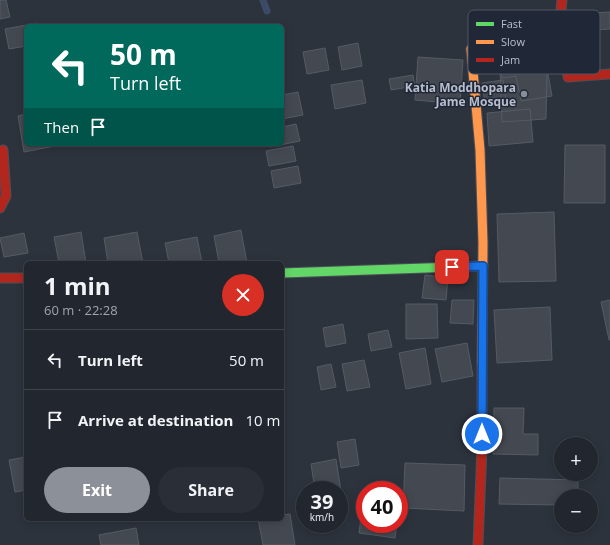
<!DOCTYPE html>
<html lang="en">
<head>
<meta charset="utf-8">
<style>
	:root { --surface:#22262e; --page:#2a2e36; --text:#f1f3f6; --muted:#a2a5aa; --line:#3f434a; --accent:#8c9099 }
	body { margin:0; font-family:"Open Sans",sans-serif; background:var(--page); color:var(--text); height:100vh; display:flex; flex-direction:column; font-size:15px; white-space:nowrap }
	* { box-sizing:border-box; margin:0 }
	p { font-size:13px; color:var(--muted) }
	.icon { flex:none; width:22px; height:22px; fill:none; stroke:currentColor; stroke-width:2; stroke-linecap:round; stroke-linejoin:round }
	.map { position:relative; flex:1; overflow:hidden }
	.panel { position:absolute; left:24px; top:261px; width:260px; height:260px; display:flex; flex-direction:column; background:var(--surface); border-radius:6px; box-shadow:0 2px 10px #0003,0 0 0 1px var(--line) }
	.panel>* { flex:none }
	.top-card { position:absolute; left:24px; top:24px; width:260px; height:122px; border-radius:6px; box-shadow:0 2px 10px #0003,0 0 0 1px var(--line); background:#00695c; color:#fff; overflow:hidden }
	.fabs { position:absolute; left:554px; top:437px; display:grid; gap:8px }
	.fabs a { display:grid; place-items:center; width:44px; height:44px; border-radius:50%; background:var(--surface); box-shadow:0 2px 10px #0003,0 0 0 1px var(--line); font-size:20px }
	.speed { position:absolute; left:296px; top:481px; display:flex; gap:8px; font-size:20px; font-weight:700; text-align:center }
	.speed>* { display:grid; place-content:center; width:52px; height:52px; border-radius:50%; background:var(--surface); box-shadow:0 2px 10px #0003,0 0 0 1px var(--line); line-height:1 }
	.speed small { font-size:10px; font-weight:400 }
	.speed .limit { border:6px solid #d22; background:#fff; color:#111 }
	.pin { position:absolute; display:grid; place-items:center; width:34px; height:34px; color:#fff; margin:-17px; border-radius:8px; box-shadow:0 2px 6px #0006 }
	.me { position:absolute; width:44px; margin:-22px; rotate:0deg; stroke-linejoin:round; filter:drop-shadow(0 0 3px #0008) }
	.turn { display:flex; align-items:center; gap:14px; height:84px; padding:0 20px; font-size:18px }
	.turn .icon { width:52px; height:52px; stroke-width:2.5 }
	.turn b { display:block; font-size:28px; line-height:34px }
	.then { display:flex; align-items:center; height:38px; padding:0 20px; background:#0003; gap:8px; font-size:15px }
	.round { display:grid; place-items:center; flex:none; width:42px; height:42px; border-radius:21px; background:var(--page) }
	.headline { display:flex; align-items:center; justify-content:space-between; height:68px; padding:0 20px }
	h1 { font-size:24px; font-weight:700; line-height:30px }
	.primary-button { display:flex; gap:8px; margin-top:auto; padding:8px 20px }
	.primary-button a { flex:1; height:46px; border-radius:24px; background:var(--accent); color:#fff; font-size:16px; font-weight:700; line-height:46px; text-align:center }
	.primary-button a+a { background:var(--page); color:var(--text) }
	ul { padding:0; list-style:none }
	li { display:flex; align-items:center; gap:12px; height:60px; padding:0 20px; border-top:1px solid var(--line) }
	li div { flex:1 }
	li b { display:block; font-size:15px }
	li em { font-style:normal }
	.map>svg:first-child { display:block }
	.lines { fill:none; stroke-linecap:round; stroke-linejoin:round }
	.stream { stroke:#3b4b67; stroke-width:7 }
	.building { fill:#444951; stroke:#555b64 }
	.fast-casing { stroke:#4b4f57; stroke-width:11 }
	.slow-casing { stroke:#4b4f57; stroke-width:11 }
	.jam-casing { stroke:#4b4f57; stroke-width:11 }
	.fast { stroke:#63d668; stroke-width:9 }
	.slow { stroke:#ff974d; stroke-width:9 }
	.jam { stroke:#b3261e; stroke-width:9 }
	.route-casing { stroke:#114b97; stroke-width:10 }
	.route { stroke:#1a73e8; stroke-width:7 }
	.poi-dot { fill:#878d9a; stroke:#202838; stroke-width:1.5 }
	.labels { text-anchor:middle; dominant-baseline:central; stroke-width:3; stroke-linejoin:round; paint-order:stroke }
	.poi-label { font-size:12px; font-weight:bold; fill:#b8becc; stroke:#202838; text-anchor:end }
	.key { fill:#202838; stroke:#4e5564; stroke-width:1 }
	.key-label { font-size:11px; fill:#b8becc }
</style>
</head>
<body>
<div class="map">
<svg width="610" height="545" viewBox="0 0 610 545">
	<rect width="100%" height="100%" fill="#2d333d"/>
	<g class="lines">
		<path class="stream" d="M263,0L267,11"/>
	</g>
	<path class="building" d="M0,0H6L10,17L0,19Z
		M610,12V29L594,30L593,13Z
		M37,23V26H26V46L9,49L5,29Z
		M358,43L362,66L342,70L338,47Z
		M543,47L552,96L521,101L516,76L502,78L498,55Z
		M325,48L329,70L307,74L303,52Z
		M418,57L463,60L460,104L415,100Z
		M547,66L546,119L502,122L500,69Z
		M413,75L415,86L391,90L389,79Z
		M362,80L366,103L335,109L331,85Z
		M503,80L506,100L485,104L482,83Z
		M298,92L303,115L282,119V95Z
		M530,109L533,142L489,146L487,113Z
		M26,114V144H65L24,152L18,116Z
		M296,124L300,141L270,147V144H282V127Z
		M565,145H605V203H564Z
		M293,146L296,161L269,166L266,151Z
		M298,166L301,183L274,188L271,171Z
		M554,212L556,281L499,282L497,214Z
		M241,230L247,263H219L214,236Z
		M81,232L86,263H59L54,237Z
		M137,232L143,263H108L104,238Z
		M24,233L28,253L4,257L0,238Z
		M197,237L202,263H169L165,243Z
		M425,275L448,278L446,300L422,298Z
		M452,300H474L473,324L450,323Z
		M610,300V340H609L601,302Z
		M406,304H437L438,338L406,339Z
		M550,307L552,360L497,363L494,310Z
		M343,324L346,343L326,347L323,328Z
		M388,330L392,347L371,351L368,334Z
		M467,343L473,376L442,382L435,349Z
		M425,348L431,384L406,389L399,353Z
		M364,360L370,387L347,391L342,364Z
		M331,364L336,387L321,390L317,367Z
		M494,408H524L523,434H538V455L493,454Z
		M355,439L359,465L341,468L337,442Z
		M26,457V490L15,492L9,460Z
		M336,459L341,491L339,492V490H315L311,464Z
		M405,463L465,465L464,511L403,508Z
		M500,478L578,480V496H561V505L499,504Z
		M362,509H365V524H397L395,538L359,533Z
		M290,514L295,545H263L258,519H282V515Z
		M136,528L139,545H101L99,535Z"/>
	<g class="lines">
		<g class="fast-casing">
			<path id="fast" d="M282,273L483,266"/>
		</g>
		<g class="slow-casing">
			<path id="slow" d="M482,364L483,243L480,150L471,49L503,47"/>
		</g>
		<g class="jam-casing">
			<path id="jam" d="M562,0L561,11L568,77L610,74
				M503,47L564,44
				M0,208L6,196L3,150
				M0,278H26
				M478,545L482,448V364"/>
		</g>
		<use href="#fast" class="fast"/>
		<use href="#slow" class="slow"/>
		<use href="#jam" class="jam"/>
	</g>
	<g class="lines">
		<g class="route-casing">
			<path id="route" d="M452,267L483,266L482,434"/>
		</g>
		<use href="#route" class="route"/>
	</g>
	<circle class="poi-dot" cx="524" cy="94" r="4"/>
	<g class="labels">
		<g class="poi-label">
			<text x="516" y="87">Katia Moddhopara<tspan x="516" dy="14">Jame Mosque</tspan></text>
		</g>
	</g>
	<rect x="468" y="10" width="132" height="64" rx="6" class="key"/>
	<rect x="476" y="22" width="18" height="4" fill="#63d668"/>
	<rect x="476" y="40" width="18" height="4" fill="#ff974d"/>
	<rect x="476" y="58" width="18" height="4" fill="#b3261e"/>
	<g class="key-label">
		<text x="501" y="28">Fast</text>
		<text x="501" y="46">Slow</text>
		<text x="501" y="64">Jam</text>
	</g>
</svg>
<div class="fabs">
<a>+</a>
<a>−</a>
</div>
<div class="speed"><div>39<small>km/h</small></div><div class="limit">40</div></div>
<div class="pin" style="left:452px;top:267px;background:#d93025"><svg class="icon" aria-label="arrive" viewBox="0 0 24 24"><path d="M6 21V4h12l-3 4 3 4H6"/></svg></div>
<svg class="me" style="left:482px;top:434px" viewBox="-20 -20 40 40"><circle r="17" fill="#1a73e8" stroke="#fff" stroke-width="3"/><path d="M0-11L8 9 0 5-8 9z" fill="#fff"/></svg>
<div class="top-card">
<div class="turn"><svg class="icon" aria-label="left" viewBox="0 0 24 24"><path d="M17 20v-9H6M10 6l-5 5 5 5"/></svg><div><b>50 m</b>Turn left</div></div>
<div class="then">Then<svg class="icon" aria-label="arrive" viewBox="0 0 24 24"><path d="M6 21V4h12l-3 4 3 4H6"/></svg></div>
</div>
<section class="panel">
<div class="headline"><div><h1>1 min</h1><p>60 m · 22:28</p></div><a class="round" style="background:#d93025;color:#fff"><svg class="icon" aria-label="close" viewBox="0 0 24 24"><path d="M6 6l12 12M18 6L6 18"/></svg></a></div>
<ul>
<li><svg class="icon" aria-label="left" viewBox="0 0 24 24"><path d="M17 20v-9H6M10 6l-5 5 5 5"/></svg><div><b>Turn left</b></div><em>50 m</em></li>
<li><svg class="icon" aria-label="arrive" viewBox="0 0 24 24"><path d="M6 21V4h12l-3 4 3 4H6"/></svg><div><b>Arrive at destination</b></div><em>10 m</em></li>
</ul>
<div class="primary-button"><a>Exit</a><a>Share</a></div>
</section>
</div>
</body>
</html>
